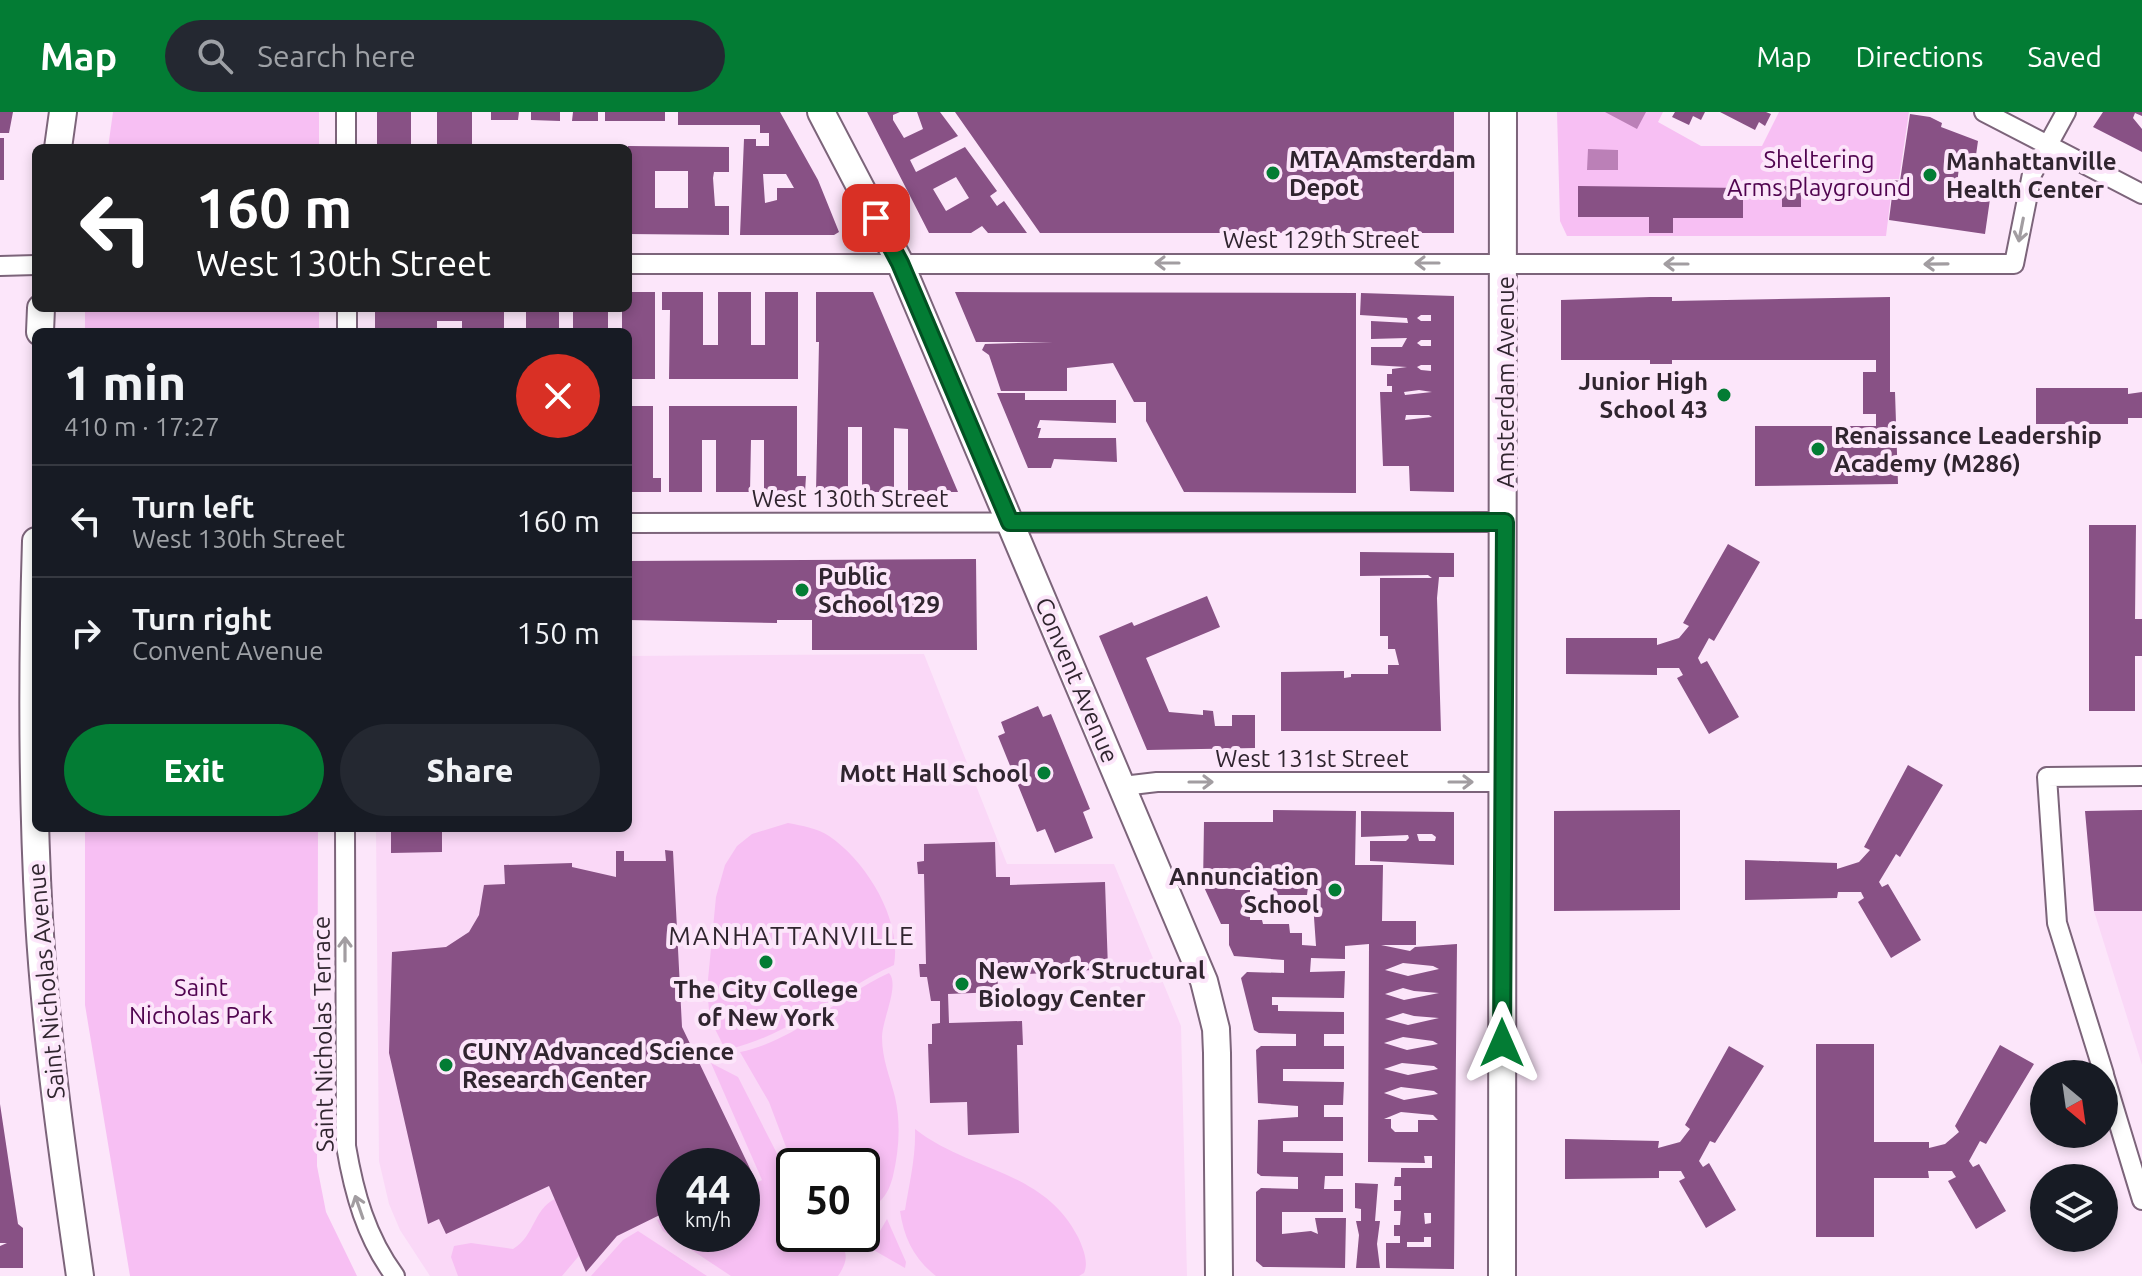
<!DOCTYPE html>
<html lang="en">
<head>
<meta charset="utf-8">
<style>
	:root { --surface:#171b24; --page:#242831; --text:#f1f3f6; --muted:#9ea1a6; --line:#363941; --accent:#037c34 }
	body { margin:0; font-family:Ubuntu,sans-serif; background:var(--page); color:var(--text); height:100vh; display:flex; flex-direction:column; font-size:30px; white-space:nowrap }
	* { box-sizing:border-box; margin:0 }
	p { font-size:26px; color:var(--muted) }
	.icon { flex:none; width:44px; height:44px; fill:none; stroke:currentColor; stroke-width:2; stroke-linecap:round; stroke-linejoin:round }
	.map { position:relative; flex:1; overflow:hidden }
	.side { position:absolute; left:32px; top:216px; width:600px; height:504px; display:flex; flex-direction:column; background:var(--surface); border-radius:12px; box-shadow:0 4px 12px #0003 }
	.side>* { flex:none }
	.guide { position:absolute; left:32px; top:32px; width:600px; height:168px; border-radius:12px; box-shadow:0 4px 12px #0003; background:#202124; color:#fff; overflow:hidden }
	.needle { width:52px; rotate:151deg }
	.controls { position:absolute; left:2030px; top:948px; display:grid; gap:16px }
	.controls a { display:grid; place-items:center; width:88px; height:88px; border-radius:50%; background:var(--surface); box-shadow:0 4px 12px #0003; font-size:40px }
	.speed { position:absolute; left:656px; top:1036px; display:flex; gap:16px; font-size:40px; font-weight:700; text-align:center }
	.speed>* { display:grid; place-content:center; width:104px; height:104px; border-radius:50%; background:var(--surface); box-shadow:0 4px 12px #0003; line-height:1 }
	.speed small { font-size:20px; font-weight:400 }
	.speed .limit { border:4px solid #111; border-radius:12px; background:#fff; color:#111 }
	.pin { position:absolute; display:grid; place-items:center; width:68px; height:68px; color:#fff; margin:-34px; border-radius:16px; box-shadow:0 4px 12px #0006 }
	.me { position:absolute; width:88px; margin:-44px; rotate:0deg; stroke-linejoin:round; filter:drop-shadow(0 0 6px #0008) }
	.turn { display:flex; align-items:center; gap:28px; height:168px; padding:0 32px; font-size:36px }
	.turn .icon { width:104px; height:104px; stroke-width:2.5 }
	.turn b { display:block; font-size:56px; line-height:68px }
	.round { display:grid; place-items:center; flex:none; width:84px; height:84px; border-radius:42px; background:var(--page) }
	.summary { display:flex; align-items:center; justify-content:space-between; height:136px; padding:0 32px }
	h1 { font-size:48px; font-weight:800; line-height:60px }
	.button { display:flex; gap:16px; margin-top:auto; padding:16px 32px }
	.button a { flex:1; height:92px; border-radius:48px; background:var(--accent); color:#fff; font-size:32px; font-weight:800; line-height:92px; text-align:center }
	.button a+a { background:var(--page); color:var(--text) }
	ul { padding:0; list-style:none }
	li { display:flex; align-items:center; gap:24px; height:112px; padding:0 32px; border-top:2px solid var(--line) }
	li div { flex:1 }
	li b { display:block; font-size:30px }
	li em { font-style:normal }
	header { display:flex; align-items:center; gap:48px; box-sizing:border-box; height:112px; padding:0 40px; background:var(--accent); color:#fff }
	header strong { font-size:38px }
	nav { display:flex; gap:44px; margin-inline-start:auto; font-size:28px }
	.search { width:560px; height:72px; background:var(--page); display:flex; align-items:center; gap:20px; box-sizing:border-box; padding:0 28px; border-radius:44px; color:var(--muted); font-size:30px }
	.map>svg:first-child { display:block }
	.built { fill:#fad8f7; fill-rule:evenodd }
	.green { fill:#f7bff3 }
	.water { fill:#bb80b7 }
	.building { fill:#885185; fill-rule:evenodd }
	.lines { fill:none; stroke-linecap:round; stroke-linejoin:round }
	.street-casing { stroke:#7c647a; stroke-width:22 }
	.secondary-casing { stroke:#7c647a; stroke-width:30 }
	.street { stroke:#fff; stroke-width:18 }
	.secondary { stroke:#fff; stroke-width:26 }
	.oneway { stroke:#a29da1 }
	.route-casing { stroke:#025122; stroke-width:20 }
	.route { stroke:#037c34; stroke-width:14 }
	.poi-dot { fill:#037c34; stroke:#fce6fa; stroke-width:3 }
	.labels { text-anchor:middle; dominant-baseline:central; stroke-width:8; stroke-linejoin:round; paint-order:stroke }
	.poi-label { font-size:24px; font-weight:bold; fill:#30252f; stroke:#fce6fa; text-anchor:start }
	.park-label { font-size:24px; fill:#50044f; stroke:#fce6fa }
	.street-label { font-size:24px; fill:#30252f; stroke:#fce6fa }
	.neighbourhood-label { font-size:26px; letter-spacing:2px; fill:#30252f; stroke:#fce6fa }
</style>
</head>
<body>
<header>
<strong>Map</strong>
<div class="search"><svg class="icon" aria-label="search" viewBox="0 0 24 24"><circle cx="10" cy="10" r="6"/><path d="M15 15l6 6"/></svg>Search here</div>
<nav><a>Map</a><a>Directions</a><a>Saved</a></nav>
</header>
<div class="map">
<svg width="2142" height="1164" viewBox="0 0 2142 1164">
	<rect width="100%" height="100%" fill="#fce6fa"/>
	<path class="built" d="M924,542L1007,752H1114L1181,914L1187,1164H430L400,1118L389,1092L379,1049L376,716H628V544ZM674,1054H742V1122H674ZM794,1054H862V1122H794Z
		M2142,698V953L2094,799L2085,699Z"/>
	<path class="green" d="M113,0H319V36H108Z
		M1557,0H1663L1658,10L1701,34H1762L1779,0H1909L1899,67H1893L1886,124H1567L1560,109Z
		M85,196H319V220H85Z
		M788,711C803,714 817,716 829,724C866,749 902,807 894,853C837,879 792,922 730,937L724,935L710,907L707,878L716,785L725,753L737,734L752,722Z
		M85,716H318L317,1054L326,1100L357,1164H130L85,893Z
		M889,861C900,873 882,908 882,925C882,947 890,965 895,985C901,1012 899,1038 893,1064C888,1083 881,1093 862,1098V1054L794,1056L769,990L740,940C797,928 837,885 889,861Z
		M711,951L738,965L794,1075V1122H831C847,1136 851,1145 838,1164H731L663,1119L657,1108L674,1101V1122H742V1070L746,1076L762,1068Z
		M915,1017C970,1060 1043,1057 1078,1125C1083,1136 1089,1150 1084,1161L1079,1164H936C914,1147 904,1126 900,1099L905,1098C909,1073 916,1045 915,1017Z
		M560,1085L583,1139L562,1164H458L451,1145L454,1134L471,1131L513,1137C536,1124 533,1093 560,1085Z
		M877,1103L861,1130L849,1122H862V1107Z
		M887,1107L906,1150L905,1156L870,1136Z
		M638,1119L707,1164H591L623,1128Z"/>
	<path class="water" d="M1605,0H1646L1637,17Z
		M1588,37L1618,38V58H1587Z"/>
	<path class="building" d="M0,0H13L9,21H0Z
		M377,0H411V36H377Z
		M437,0H472V36H437Z
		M491,0H519L518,8H491Z
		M531,0H560V9L531,8Z
		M573,0H598V9H572Z
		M605,0H665V9H605Z
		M678,0H780L818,68L839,120L834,123H740L744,27H756V34H769V21H760V13H678ZM763,62H786L794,76H777V88L765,91Z
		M867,0H900L893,3V8L904,26L923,17L917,0H940L958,24L910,48L916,60L965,35L997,79L990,84L997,94L1004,89L1027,121H988L982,114L971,121H929ZM956,65L969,86L946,99L933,77Z
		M955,0H1454V121H1040Z
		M1675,0H1705L1701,8L1693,4L1689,13L1672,5Z
		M1720,0H1766L1771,2L1765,14L1759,10L1755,18Z
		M2103,0H2142V4L2135,1L2133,6L2142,17V40L2093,15Z
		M1910,2L1930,5L1942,11L1941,15L1978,29L1974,57L1959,55L1956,82L1990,87L1985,122L1889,108L1894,68L1900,69Z
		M0,26H4V68H0Z
		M628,34L729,35V60H714L713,66L715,94H729V123L628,122ZM655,59H688V96H655Z
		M1578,74L1743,76V106H1673V121H1649V105H1578Z
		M1782,74H1801V95H1782Z
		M628,180H655V267H628V220H622V196H628Z
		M662,180H703V233H718V180H751V233H765V180H798V267H669L670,198H662Z
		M816,180H873L958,380H908V317L894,316V380H862V315H848V380H816L819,230H816Z
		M955,180L1356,181V381L1184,380L1146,309V290H1134L1113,251L1067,256V279H1001L989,243L982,238L985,232L1053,230H976Z
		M1361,181L1454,184V380L1410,379L1409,354H1383L1380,280H1392V274H1387V262H1392V257L1407,255L1371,253V235H1402L1407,226L1371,227V209L1408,211L1407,206L1360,203ZM1421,203H1431V209H1421L1417,206ZM1421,228H1431V234H1421L1417,231ZM1421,253H1431V259L1421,258L1417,255ZM1419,278L1432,280L1405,283L1404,280ZM1406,303H1429L1432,305L1405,308Z
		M1650,185H1672V189L1890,185V280H1895L1898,372L1755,374V314H1876V302H1863V260H1876V248H1672V252H1650V248H1561V188Z
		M375,196H504V220H462V209H437V220H375Z
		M526,196H559V220H526Z
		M573,196H608V220H573Z
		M2036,276H2128V282L2142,280V306H2128V312H2036Z
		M997,281H1025V288H1116V311L1040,308L1037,316H1041L1038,326H1116L1117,350L1054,347L1051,356H1028Z
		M628,294H653V366H661V380H628Z
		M669,294H797V364H806L805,380H764V328H751L750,380H716V328H702V380H669Z
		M2089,413H2136L2135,507H2142V544H2135V599H2089Z
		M1728,432L1760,450L1714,529L1709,526L1698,546L1701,552L1707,549L1739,605L1709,622L1677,566L1683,563L1679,556H1657V563L1566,562V526H1657V533L1679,526L1689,514L1683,511Z
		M1360,440L1454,441V465H1439L1437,486L1441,619H1281V560L1344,559V566L1351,565V562H1388V553H1399L1395,537H1388V524H1380V466H1432L1428,463L1360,464Z
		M976,447L977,538H812V508H777V511L628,508V449Z
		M1207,484L1220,515L1146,546L1169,600L1203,603V598L1213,599L1215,614H1232V603H1255V636L1147,638L1099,524L1132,510L1134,514Z
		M1038,594L1043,605L1051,602L1090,697L1083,700L1093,726L1055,741L1045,717L1037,720L998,624L1005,621L1001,610Z
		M1908,653L1943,673L1900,745L1896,742L1879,770L1882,775L1888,772L1921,828L1891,846L1858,790L1864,786L1861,780H1838L1837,786L1745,788V748L1837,751V757L1859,750L1870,738L1864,735Z
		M1273,698L1356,699L1355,753H1383L1382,809H1416V833H1381L1410,839L1415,835L1457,832L1454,1157L1386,1156V1131H1400V1124H1394V1113H1400L1401,1099H1394V1088H1401V1074H1394L1395,1065H1401V1056H1432V1044H1424L1425,1051L1368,1050L1369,832L1345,834V847L1311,846L1310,860L1345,859L1344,886L1272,885V893H1278V899L1344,900V922H1324V934H1344V957H1283V969L1344,970L1343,993H1324V1005H1343V1029H1283V1040L1343,1041V1064H1325L1324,1077H1343V1100H1282V1122L1311,1119L1318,1122L1315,1106H1346L1345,1156L1263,1155L1256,1149V1080L1261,1076L1298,1077V1065L1261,1064L1257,1061L1258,1008L1298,1005V994L1258,991L1256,938L1261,934H1296V922L1259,921L1254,918L1241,866L1247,860L1284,861V848L1234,844L1229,833V812H1221L1203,773L1204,710H1273ZM1310,759V766H1316V791H1313L1316,834L1302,833V821H1290L1289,812H1263L1262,808H1250V778H1235L1236,772L1270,774L1273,771V783H1307ZM1403,851L1433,854L1439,857L1408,864L1385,858ZM1403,876L1414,879L1439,881L1404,888L1385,882ZM1403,901L1414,904L1439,906L1408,913L1385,907ZM1403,925L1433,929L1438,932L1407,938L1384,931ZM1402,951L1434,954L1438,957L1408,963L1384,957ZM1401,975L1434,979L1438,982L1404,988L1384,981ZM1401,1000L1433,1003L1438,1008H1418V1020H1395L1391,1016V1007H1384ZM1424,1101H1431V1111L1425,1112ZM1424,1125H1431V1135H1407V1130H1424Z
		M1680,698V798L1554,799V699Z
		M2142,698V799H2094L2085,699Z
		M1361,699L1454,700V753L1370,749V729H1406L1409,726L1408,723L1361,725ZM1417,722H1432L1436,725L1435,729H1419Z
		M391,716H442V740L391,741Z
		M995,730L996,765H1010V773L1105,770L1108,857L1010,863L1009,851L997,852L998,880L948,882L949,911L1022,909L1023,933H1017L1019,1021L968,1023L967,990L930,991L928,932H932V912L940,911V889H931L927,865H920L919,852H926L924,762H918L917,750L924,749V732Z
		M665,738L673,739L682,915L756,1069L747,1073L742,1054H674V1096L617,1124L586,1160L549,1074L446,1122L439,1107L428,1112L389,941L392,840L446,835L469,820L479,803L484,773L505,772L504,753L572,751V755L616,765V739H624V749H666Z
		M1816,932H1874V1030H1929V1036L1945,1032L1959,1020L1955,1014L2000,933L2034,952L1986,1032L1980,1029L1969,1049L1973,1055L1979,1052L2006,1099L1976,1117L1948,1069L1956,1065L1952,1059H1928L1929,1066H1874V1125H1816Z
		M1729,934L1764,954L1715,1031L1710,1029L1699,1049L1703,1055L1709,1051L1736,1098L1706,1116L1679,1069L1685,1066L1681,1059H1659V1066L1565,1067V1027L1659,1029L1658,1036L1680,1030L1690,1017L1685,1013Z
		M0,992L18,1112L23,1116V1156H0V1134L7,1131H0Z
		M1355,1071L1378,1072L1375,1109H1380L1377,1132L1380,1156H1356L1359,1123L1356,1109H1361V1097L1355,1096Z"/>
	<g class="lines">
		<g class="street-casing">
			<path id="street" d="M346,0V36
				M1984,0L2142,82
				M628,152H2014L2032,62L2066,0
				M0,154L36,153
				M347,220V196
				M628,411L1505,410
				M1123,674L1157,670H1502
				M345,716L346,1034C354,1081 366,1125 395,1164
				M2104,962L2057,811L2047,665L2142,664
				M2104,963L2142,1088"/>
		</g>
		<g class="secondary-casing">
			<path id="secondary" d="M821,0L900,151L1204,869L1216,917L1217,941L1219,1164
				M58,36L63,0
				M40,220L41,196
				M36,429C32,555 32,681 39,807C46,927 63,1045 80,1164
				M1502,1164L1503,0"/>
		</g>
		<use href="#street" class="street"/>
		<use href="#secondary" class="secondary"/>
	</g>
	<defs><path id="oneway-shaft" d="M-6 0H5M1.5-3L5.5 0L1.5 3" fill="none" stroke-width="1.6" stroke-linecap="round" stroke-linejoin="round" transform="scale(2)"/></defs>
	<g class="oneway">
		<use href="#oneway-shaft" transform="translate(2021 118) rotate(101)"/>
		<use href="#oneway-shaft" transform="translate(1167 151) rotate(-180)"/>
		<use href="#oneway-shaft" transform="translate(1427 151) rotate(-180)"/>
		<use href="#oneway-shaft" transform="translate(1676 152) rotate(-180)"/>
		<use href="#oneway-shaft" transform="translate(1936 152) rotate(179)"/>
		<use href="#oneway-shaft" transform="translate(1201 670)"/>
		<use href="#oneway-shaft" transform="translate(1461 670)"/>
		<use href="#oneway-shaft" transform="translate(345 837) rotate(-90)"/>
		<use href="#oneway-shaft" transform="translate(359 1095) rotate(-109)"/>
	</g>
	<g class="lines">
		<g class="route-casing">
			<path id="route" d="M876,106L900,151L1010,410H1505L1502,931"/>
		</g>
		<use href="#route" class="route"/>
	</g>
	<g class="poi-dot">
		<circle cx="1273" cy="61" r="8"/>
		<circle cx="1930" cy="63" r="8"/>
		<circle cx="1724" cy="283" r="8"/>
		<circle cx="1818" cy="337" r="8"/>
		<circle cx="802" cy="478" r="8"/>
		<circle cx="1044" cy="661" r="8"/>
		<circle cx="1335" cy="778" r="8"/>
		<circle cx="766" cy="850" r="8"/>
		<circle cx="962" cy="872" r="8"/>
		<circle cx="446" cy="953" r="8"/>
	</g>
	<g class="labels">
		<g class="poi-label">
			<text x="1289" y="47">MTA Amsterdam<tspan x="1289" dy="28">Depot</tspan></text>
			<text x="1946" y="49">Manhattanville<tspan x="1946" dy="28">Health Center</tspan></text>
			<text x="1708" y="269" text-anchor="end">Junior High<tspan x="1708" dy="28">School 43</tspan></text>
			<text x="1834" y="323">Renaissance Leadership<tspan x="1834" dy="28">Academy (M286)</tspan></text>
			<text x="818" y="464">Public<tspan x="818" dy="28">School 129</tspan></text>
			<text x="1028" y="661" text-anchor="end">Mott Hall School</text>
			<text x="1319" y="764" text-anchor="end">Annunciation<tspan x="1319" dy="28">School</tspan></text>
			<text x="978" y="858">New York Structural<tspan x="978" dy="28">Biology Center</tspan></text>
			<text x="766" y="877" text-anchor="middle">The City College<tspan x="766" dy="28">of New York</tspan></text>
			<text x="462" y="939">CUNY Advanced Science<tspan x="462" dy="28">Research Center</tspan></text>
		</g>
		<g class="park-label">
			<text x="1819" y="47">Sheltering<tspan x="1819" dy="28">Arms Playground</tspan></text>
			<text x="201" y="875">Saint<tspan x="201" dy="28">Nicholas Park</tspan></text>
		</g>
		<g class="street-label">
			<text x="1321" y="127">West 129th Street</text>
			<text transform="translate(1505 270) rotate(-90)">Amsterdam Avenue</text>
			<text x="850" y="386">West 130th Street</text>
			<text transform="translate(1077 568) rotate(67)">Convent Avenue</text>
			<text x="1312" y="646">West 131st Street</text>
			<text transform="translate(46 869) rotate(-95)">Saint Nicholas Avenue</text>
			<text transform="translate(323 922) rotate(-91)">Saint Nicholas Terrace</text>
		</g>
		<g class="neighbourhood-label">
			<text x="792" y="823">MANHATTANVILLE</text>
		</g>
	</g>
</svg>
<div class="controls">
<a><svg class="needle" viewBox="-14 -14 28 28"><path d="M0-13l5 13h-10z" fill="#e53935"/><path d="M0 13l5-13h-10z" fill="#9ea1a6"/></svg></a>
<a><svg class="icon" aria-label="layers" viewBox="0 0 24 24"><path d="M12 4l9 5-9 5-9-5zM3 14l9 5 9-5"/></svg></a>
</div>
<div class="speed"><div>44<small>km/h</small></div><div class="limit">50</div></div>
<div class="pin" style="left:876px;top:106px;background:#d93025"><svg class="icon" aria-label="arrive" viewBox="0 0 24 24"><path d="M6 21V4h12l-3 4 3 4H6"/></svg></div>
<svg class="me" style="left:1502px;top:931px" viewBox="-20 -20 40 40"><path d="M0-17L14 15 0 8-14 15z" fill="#037c34" stroke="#fff" stroke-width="4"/></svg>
<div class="guide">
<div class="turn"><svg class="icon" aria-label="left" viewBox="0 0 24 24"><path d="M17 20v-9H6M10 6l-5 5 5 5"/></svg><div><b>160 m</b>West 130th Street</div></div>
</div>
<section class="side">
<div class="summary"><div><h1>1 min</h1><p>410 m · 17:27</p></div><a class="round" style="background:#d93025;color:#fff"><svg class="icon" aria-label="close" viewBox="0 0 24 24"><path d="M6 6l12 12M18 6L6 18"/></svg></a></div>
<ul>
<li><svg class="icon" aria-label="left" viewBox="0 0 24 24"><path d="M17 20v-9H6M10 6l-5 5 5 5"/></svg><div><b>Turn left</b><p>West 130th Street</p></div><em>160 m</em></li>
<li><svg class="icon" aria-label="right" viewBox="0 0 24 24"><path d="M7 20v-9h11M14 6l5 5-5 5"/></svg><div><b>Turn right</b><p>Convent Avenue</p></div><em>150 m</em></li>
</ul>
<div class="button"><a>Exit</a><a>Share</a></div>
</section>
</div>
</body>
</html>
